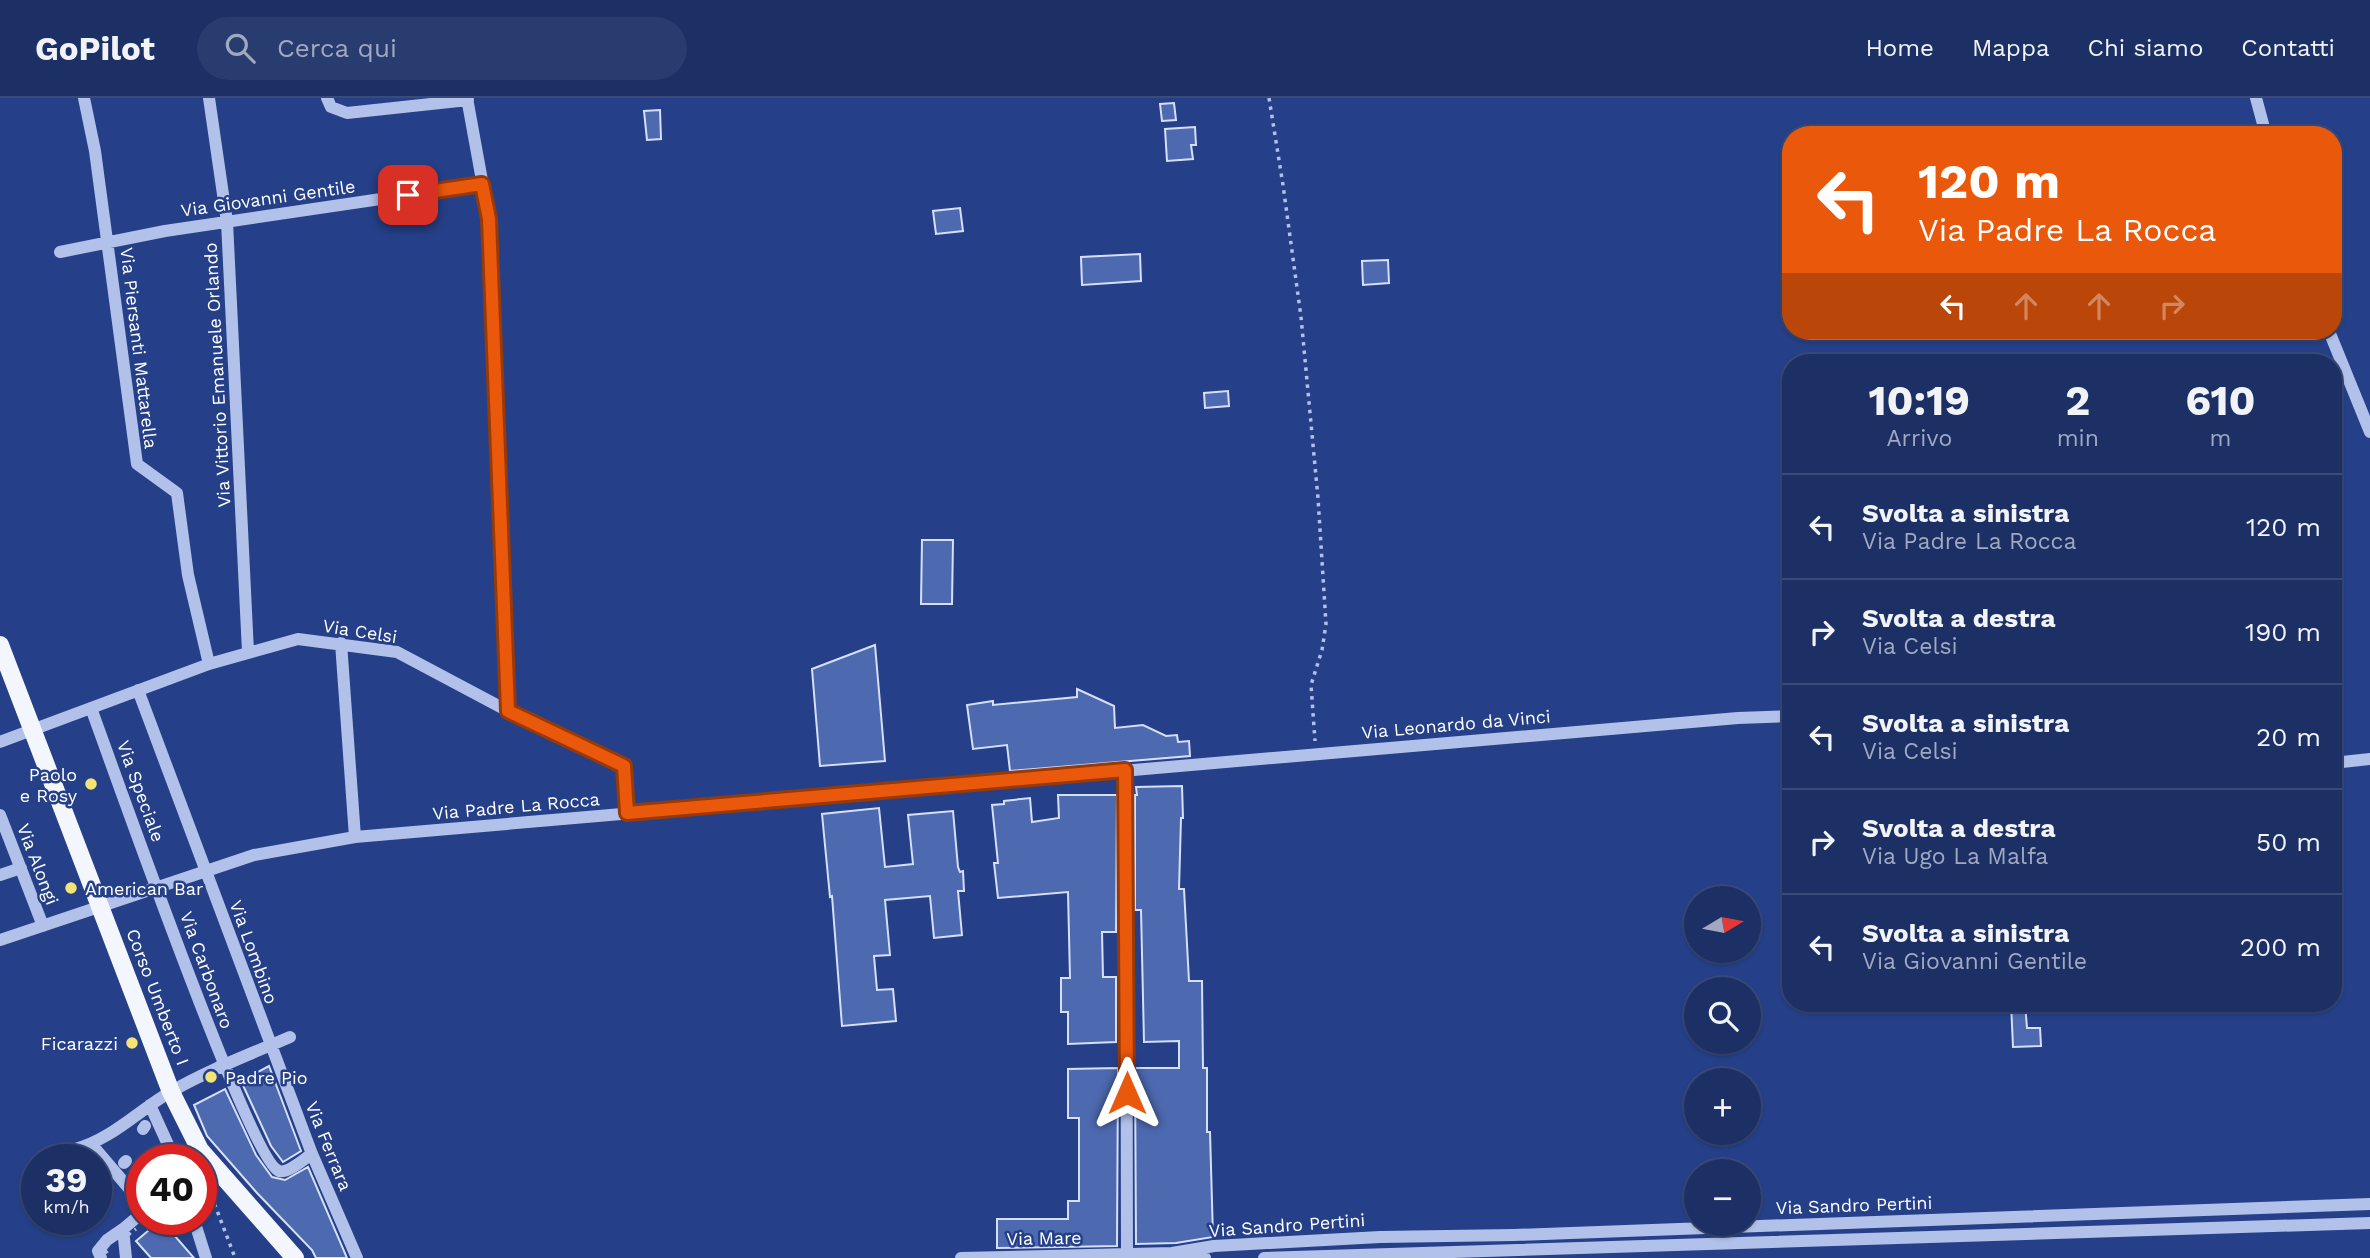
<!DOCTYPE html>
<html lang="it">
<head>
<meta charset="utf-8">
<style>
	:root { --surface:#1c3066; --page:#293c6f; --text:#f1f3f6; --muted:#a0a9bf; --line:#3a4b7a }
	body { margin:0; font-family:"Work Sans",sans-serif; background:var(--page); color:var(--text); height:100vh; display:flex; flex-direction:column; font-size:26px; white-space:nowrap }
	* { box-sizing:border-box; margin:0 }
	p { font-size:23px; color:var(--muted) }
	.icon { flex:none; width:38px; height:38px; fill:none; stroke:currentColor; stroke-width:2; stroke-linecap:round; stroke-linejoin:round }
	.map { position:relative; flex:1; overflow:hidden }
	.sheet { position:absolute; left:1782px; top:256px; width:560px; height:658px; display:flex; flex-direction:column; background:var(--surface); border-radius:28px; box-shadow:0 2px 5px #0004,0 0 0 2px var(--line) }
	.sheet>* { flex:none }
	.top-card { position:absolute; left:1782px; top:28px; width:560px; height:214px; border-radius:28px; box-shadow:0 2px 5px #0004,0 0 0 2px var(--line); background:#ea580c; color:#fff; overflow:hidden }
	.needle { width:46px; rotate:80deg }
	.fabs { position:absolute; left:1684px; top:788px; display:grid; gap:14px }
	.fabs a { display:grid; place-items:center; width:77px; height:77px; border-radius:50%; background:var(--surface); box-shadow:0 2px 5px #0004,0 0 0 2px var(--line); font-size:35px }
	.speed { position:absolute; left:21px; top:1046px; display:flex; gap:14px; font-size:35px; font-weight:700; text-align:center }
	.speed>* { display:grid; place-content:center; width:91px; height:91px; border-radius:50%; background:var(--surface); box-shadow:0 2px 5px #0004,0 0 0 2px var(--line); line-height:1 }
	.speed small { font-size:18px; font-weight:400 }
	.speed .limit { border:10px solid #d22; background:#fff; color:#111 }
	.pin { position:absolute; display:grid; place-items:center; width:60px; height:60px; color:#fff; margin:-30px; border-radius:14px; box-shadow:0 4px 10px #0006 }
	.me { position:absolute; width:77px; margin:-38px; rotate:0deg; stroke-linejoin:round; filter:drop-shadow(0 0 5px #0008) }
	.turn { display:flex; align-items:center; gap:24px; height:147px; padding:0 21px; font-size:32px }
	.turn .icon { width:91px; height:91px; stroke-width:2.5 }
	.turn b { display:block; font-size:49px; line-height:60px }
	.lanes { display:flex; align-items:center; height:66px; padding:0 21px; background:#0003; justify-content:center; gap:35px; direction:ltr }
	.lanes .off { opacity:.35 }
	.eta { display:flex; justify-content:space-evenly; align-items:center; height:119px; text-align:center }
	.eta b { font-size:42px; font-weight:700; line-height:49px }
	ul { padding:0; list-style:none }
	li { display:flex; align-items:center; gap:21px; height:105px; padding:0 21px; border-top:2px solid var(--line) }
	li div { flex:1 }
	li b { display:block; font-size:26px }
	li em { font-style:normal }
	header { display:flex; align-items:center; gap:42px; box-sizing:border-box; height:98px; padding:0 35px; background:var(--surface); border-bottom:2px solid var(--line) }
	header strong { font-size:33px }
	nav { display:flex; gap:38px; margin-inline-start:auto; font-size:24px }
	.search { width:490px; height:63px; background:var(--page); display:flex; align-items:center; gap:18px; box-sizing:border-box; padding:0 24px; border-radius:38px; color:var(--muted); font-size:26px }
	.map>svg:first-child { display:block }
	.building { fill:#4d69b0; stroke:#d5dff7; stroke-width:2 }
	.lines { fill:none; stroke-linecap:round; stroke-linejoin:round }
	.path { stroke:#b1c1e9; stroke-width:3.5; stroke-dasharray:3.5 5; stroke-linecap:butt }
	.minor { stroke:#b1c1e9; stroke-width:12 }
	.major { stroke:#f4f6fe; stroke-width:18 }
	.path-bridge { stroke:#b1c1e9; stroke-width:3.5; stroke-dasharray:3.5 5; stroke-linecap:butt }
	.route-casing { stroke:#983908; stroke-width:18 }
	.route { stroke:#ea580c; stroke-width:12 }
	.poi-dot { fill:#f3e475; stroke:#254088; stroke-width:2.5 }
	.labels { text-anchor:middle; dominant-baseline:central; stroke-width:5; stroke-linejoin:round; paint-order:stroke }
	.street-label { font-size:18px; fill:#fff; stroke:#254088 }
	.poi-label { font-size:18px; fill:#fff; stroke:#254088; text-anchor:end }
</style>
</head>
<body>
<header>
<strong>GoPilot</strong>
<div class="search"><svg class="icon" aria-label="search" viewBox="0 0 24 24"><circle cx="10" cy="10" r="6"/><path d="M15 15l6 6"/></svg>Cerca qui</div>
<nav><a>Home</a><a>Mappa</a><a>Chi siamo</a><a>Contatti</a></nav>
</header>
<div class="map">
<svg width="2370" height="1160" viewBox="0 0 2370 1160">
	<rect width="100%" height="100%" fill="#254088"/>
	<path class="building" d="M1174,5L1176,22L1162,23L1160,6Z
		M660,12L661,41L647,42L644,13Z
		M1195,29L1196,47H1191L1193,61L1167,63L1165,31Z
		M960,110L963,133L936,136L933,113Z
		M1140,156L1141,183L1082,187L1081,159Z
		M1388,162L1389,185L1363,187L1362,163Z
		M1228,293L1229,308L1205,310L1204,295Z
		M922,442H953L952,506H921Z
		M875,547L885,663L820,668L812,571Z
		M1077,591L1114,608L1115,630L1143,627L1166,638L1177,637L1178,644L1189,643L1190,658L1010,673L1007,647L973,651L967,607L993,603V607L1077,599Z
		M1182,688L1183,720H1181L1179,791H1184L1189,883H1202L1203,970H1207V1034H1210L1213,1139L1176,1145L1136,1146L1135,970H1179V943L1144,944L1141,812H1135V697H1137L1136,689Z
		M1058,697H1117L1116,834H1102L1103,879H1116V944L1068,946V914H1061V880H1070L1068,794L998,800L994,765H998L992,707L1004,706V703L1030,700L1032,724L1059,720Z
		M879,710L885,769L913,766L908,717L953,713L958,769L960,774L963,773L964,793H958L962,837L934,840L930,798L885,802L890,857L874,858L877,892L893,891L896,923L842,928L832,798L830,799L822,716Z
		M2011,905H2025L2027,930H2040L2041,948L2013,949Z
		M269,968L301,1053L283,1064L271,1048L241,983Z
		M1118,970L1117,1148L997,1150V1121H1068V1103H1079V1020H1068V971Z
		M225,991L256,1057L272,1079L285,1082L308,1069L347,1160H316L312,1152L257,1095L207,1038L194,1007Z
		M161,1122L194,1160H151L136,1143Z"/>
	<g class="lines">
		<path class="path" d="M1269,0L1283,87L1301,219L1318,400L1326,526L1322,552L1311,587L1315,643
			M213,1091L210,1094L234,1157"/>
		<path class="minor" d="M84,0L95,53L137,366L177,395L188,477L209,566
			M209,0L227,124L248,554
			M327,0L331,9L347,15L468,2
			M467,0L489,121L508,613
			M2256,0L2266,37
			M60,154L165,133L482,86
			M2329,233L2370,334
			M341,545L355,739
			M138,592L312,1056L357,1160
			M91,610C111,664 251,1064 279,1073C288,1076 305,1060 312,1056
			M0,644L209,566L298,541L397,554L508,613L624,668L627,715
			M2333,665L2370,661
			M1126,672L1127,1156
			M0,717L43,828
			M0,777L21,770
			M0,842L254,757L355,739L1738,620L1790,618
			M150,1007L175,1062
			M143,1031L145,1028
			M92,1047L139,1102L142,1100
			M75,1051C111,1042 140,1011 172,993C210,971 251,956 290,939
			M150,1058L154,1062L157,1055
			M124,1065L126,1063
			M194,1122L206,1160
			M1183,1156L1205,1160
			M101,1160L98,1153L107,1142L123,1131
			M126,1160L123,1131L142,1115
			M961,1160L1172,1155L1214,1148L1380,1139L1514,1137L2370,1106
			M1264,1160L2370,1125"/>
		<path class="major" d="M0,547L171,994L200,1052L295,1160"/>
		<path class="path-bridge" d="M121,1142L136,1131
			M98,1160L110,1151"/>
	</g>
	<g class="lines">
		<g class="route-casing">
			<path id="route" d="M408,97L482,86L489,121L508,613L624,668L627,715L1125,672L1127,995"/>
		</g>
		<use href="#route" class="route"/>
	</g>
	<g class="poi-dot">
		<circle cx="91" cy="686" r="7"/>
		<circle cx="71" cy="790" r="7"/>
		<circle cx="132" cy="945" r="7"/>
		<circle cx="211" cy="979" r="7"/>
	</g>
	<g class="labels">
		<g class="street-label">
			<text transform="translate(268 100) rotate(-8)">Via Giovanni Gentile</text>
			<text transform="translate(139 250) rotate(83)">Via Piersanti Mattarella</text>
			<text transform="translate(217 277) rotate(-93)">Via Vittorio Emanuele Orlando</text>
			<text transform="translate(360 533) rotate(9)">Via Celsi</text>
			<text transform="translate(1456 626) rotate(-5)">Via Leonardo da Vinci</text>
			<text transform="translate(141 693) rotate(70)">Via Speciale</text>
			<text transform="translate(516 708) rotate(-5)">Via Padre La Rocca</text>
			<text transform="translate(38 766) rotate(69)">Via Alongi</text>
			<text transform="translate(254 854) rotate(70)">Via Lombino</text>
			<text transform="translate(207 872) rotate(70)">Via Carbonaro</text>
			<text transform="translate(158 899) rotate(69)">Corso Umberto I</text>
			<text transform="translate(329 1048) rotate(68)">Via Ferrara</text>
			<text transform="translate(1854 1107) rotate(-2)">Via Sandro Pertini</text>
			<text transform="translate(1287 1127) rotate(-4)">Via Sandro Pertini</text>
			<text transform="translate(1044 1140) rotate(-1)">Via Mare</text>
		</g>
		<g class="poi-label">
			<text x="77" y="676">Paolo<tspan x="77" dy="21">e Rosy</tspan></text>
			<text x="85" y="790" text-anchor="start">American Bar</text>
			<text x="118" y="945">Ficarazzi</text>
			<text x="225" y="979" text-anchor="start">Padre Pio</text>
		</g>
	</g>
</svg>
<div class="fabs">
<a><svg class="needle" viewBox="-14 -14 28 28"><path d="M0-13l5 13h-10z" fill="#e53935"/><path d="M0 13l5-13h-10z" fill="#a0a9bf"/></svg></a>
<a><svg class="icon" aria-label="search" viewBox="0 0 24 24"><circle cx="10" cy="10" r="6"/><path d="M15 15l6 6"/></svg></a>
<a>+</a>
<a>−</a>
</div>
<div class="speed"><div>39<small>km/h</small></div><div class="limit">40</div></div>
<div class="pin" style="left:408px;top:97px;background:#d93025"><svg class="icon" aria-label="arrive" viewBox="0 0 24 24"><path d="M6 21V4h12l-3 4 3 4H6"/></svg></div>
<svg class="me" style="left:1127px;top:995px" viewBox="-20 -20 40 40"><path d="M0-17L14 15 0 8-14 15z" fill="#ea580c" stroke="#fff" stroke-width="4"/></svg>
<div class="top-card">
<div class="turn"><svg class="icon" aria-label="left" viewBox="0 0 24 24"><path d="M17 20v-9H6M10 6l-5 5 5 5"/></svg><div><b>120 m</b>Via Padre La Rocca</div></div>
<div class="lanes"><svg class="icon" aria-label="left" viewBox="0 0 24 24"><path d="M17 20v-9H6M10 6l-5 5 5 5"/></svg><svg class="icon off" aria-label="ahead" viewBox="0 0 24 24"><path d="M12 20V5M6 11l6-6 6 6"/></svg><svg class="icon off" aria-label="ahead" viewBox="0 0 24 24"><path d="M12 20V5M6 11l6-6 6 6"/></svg><svg class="icon off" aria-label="right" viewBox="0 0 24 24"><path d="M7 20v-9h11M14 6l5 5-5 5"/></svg></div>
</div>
<section class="sheet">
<div class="eta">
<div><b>10:19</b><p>Arrivo</p></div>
<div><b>2</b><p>min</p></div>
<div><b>610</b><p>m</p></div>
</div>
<ul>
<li><svg class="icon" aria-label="left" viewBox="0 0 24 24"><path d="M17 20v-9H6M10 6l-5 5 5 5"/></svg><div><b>Svolta a sinistra</b><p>Via Padre La Rocca</p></div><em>120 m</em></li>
<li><svg class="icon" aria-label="right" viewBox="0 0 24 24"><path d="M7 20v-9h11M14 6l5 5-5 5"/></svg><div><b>Svolta a destra</b><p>Via Celsi</p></div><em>190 m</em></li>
<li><svg class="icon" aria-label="left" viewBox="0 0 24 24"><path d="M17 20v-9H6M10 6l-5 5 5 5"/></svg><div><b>Svolta a sinistra</b><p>Via Celsi</p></div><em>20 m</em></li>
<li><svg class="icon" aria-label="right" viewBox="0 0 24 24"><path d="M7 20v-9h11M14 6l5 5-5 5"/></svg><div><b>Svolta a destra</b><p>Via Ugo La Malfa</p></div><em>50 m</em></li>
<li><svg class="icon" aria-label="left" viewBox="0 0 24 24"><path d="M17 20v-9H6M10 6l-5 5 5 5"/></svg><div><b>Svolta a sinistra</b><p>Via Giovanni Gentile</p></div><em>200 m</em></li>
</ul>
</section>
</div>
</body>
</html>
